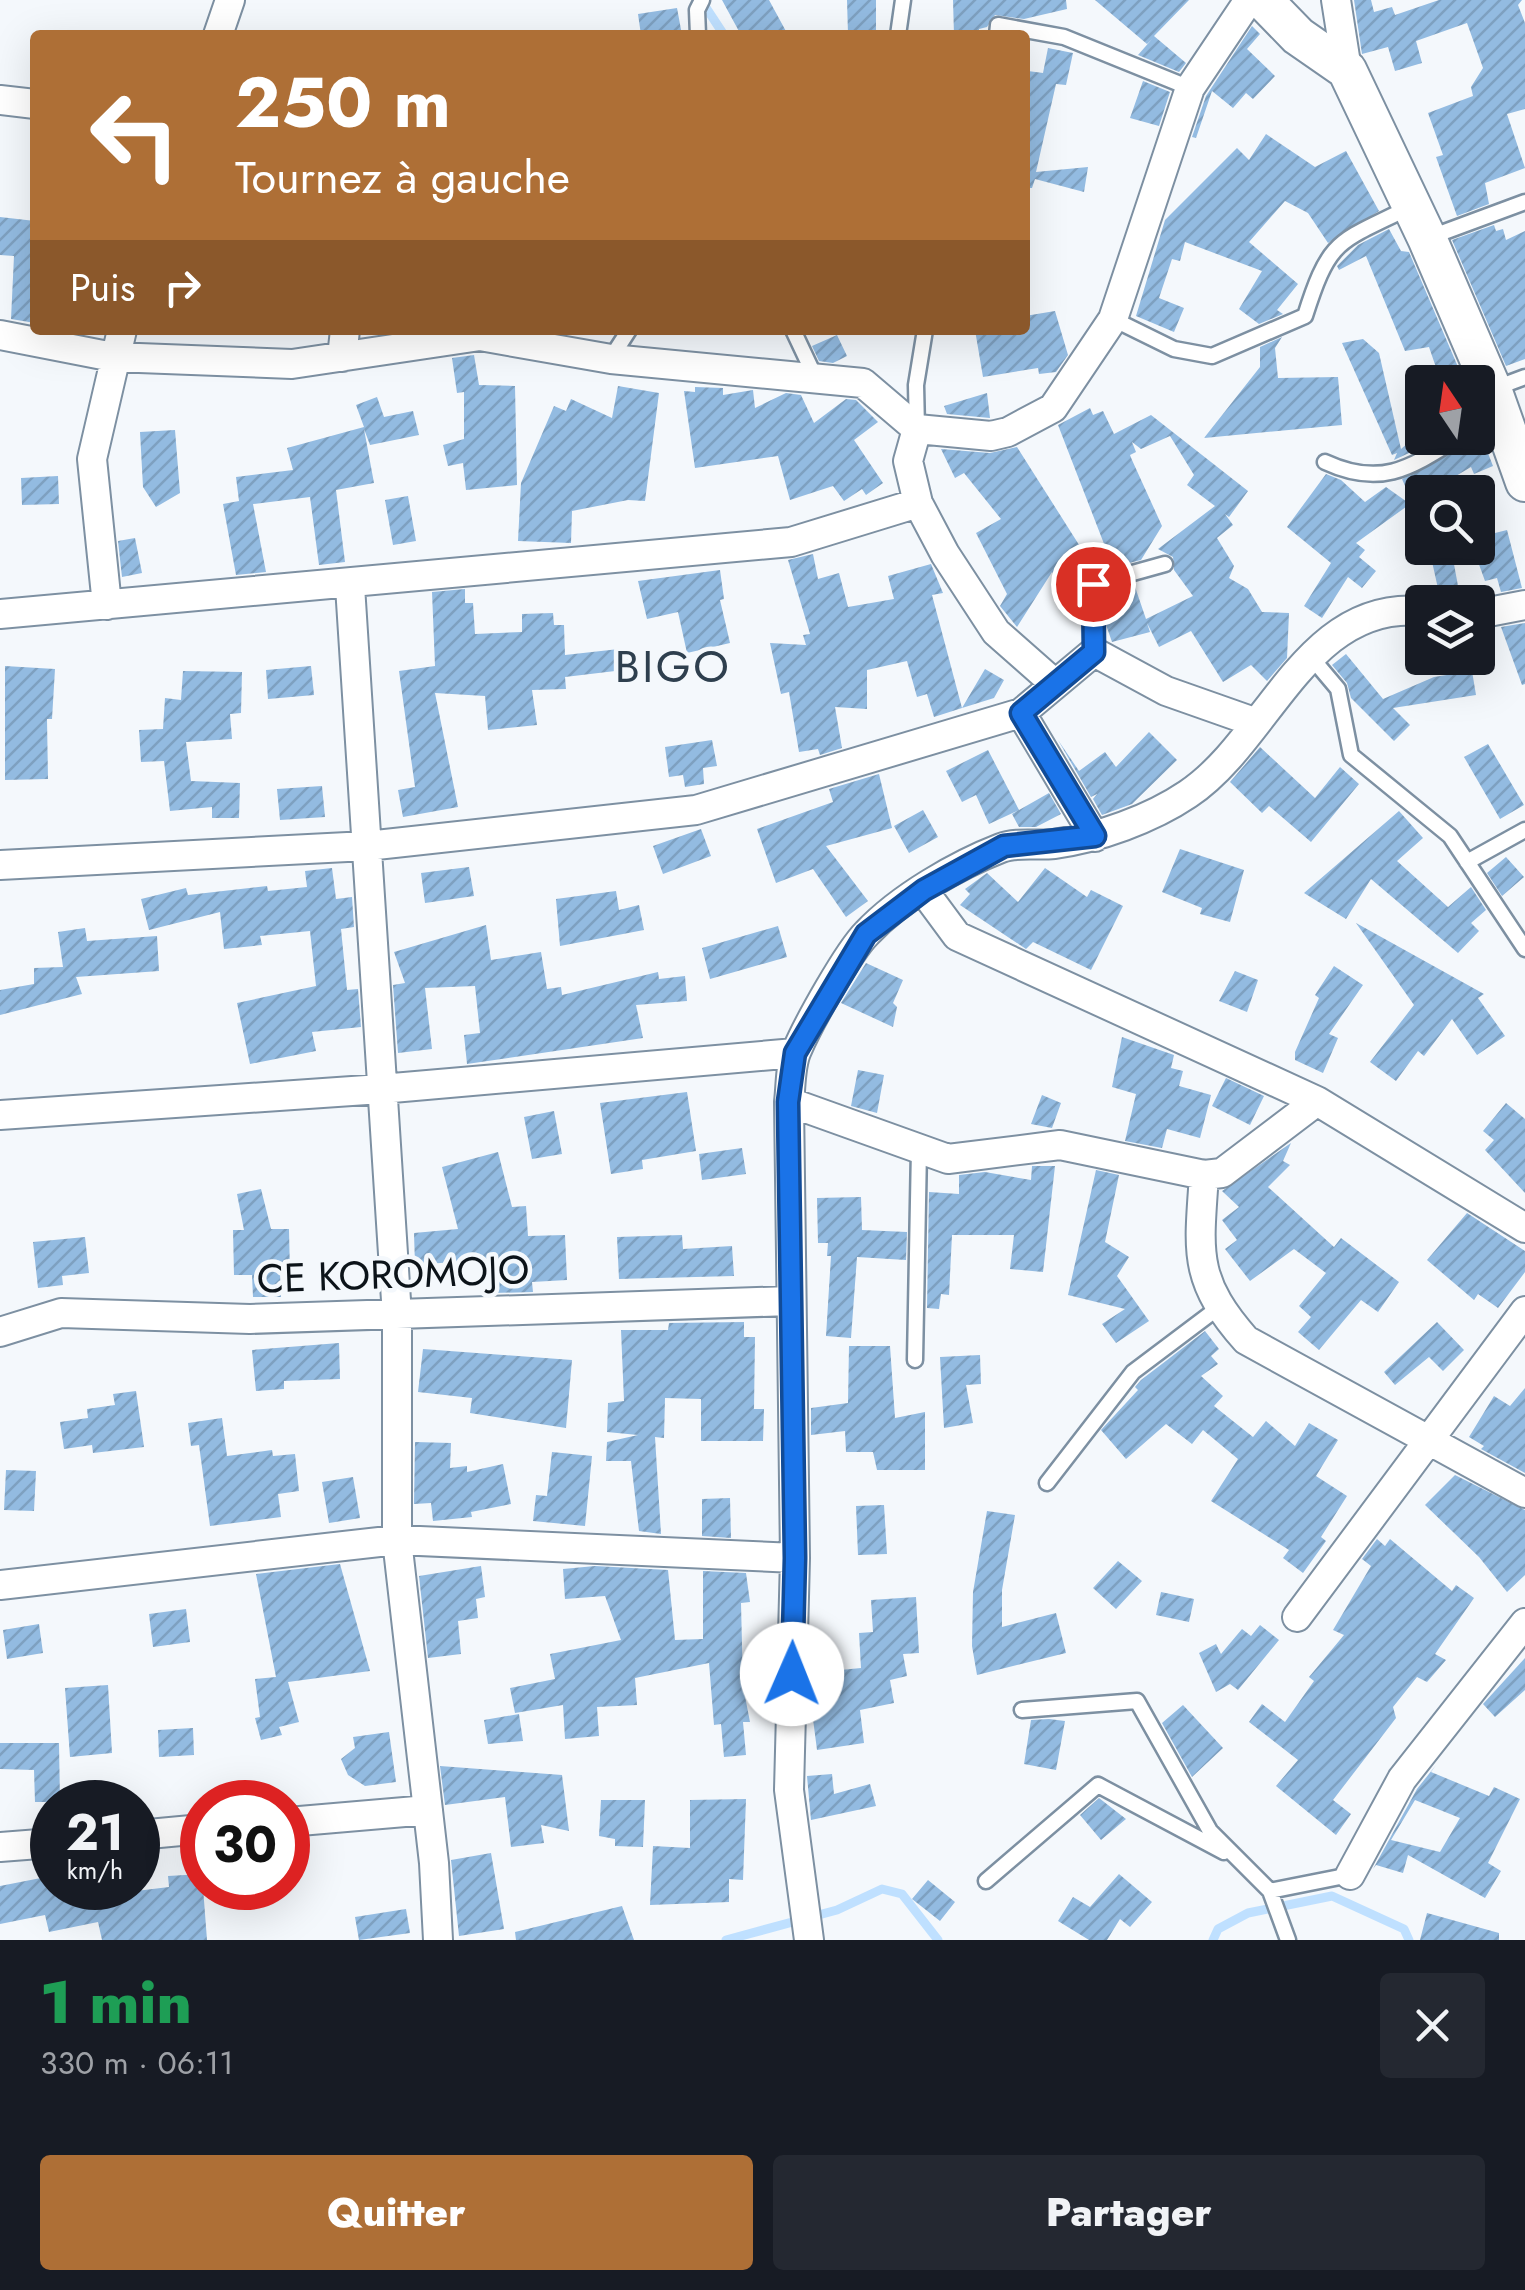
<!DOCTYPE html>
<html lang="fr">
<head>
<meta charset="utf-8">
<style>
	:root { --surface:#171b24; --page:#242831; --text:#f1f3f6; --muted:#9ea1a6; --accent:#ae6f36 }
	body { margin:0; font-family:Jost,sans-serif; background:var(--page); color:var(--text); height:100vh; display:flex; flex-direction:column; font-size:38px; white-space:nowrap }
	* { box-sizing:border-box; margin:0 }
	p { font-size:32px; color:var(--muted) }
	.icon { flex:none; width:55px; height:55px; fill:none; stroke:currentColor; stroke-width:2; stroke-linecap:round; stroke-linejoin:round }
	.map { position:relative; height:1940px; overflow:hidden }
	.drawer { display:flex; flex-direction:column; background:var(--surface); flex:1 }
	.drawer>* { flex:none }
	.guide { position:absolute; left:30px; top:30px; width:1000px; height:305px; border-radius:10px; box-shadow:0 10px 40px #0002; background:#ae6f36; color:#fff; overflow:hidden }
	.needle { width:65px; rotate:347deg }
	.fabs { position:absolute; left:1405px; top:365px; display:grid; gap:20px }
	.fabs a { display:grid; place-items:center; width:90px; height:90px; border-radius:10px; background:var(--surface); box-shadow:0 10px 40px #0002; font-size:50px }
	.speed { position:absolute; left:30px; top:1780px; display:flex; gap:20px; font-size:50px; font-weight:700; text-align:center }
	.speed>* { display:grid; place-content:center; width:130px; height:130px; border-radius:50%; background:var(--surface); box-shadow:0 10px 40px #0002; line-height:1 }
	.speed small { font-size:25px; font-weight:400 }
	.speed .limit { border:15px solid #d22; background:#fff; color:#111 }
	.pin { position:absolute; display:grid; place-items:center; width:85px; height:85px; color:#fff; margin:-42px; border:5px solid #fff; border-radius:50%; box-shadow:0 2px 10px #0007 }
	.me { position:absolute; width:110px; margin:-55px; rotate:1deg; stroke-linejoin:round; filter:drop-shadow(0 0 8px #0008) }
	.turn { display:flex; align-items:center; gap:35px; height:210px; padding:0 40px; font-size:45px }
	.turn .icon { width:130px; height:130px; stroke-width:2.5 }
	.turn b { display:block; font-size:70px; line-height:85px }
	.then { display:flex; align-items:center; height:95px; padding:0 40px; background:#0003; gap:20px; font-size:38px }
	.round { display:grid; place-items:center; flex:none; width:105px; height:105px; border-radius:10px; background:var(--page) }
	.overview { display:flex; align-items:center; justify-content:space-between; height:170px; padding:0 40px }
	h1 { font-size:60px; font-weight:800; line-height:75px; color:#1e9e55 }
	.button { display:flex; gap:20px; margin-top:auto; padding:20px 40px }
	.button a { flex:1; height:115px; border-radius:10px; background:var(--accent); color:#fff; font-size:40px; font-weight:800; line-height:115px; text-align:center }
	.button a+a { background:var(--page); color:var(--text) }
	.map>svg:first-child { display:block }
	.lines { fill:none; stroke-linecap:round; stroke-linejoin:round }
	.stream { stroke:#bfe0ff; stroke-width:9 }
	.building { fill:url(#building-hatch); fill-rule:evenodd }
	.lane-casing { stroke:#7d90a2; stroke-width:19 }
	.street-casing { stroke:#7d90a2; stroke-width:32 }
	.secondary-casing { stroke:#7d90a2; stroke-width:42 }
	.lane { stroke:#fff; stroke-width:14 }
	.street { stroke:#fff; stroke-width:28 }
	.secondary { stroke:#fff; stroke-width:38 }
	.route-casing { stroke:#114b97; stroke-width:25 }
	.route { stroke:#1a73e8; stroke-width:18 }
	.labels { text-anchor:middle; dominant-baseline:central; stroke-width:9; stroke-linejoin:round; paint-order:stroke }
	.street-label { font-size:40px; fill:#0c1319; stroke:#f4f8fc }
	.quarter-label { font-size:45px; letter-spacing:2.5px; fill:#2e3f4e; stroke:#f4f8fc }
</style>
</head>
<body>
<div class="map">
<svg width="1525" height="1940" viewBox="0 0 1525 1940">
	<defs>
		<pattern id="building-hatch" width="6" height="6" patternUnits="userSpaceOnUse" patternTransform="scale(2.5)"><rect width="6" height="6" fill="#93bbe1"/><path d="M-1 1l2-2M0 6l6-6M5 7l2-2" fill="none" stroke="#7ea0c0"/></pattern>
	</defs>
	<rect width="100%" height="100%" fill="#f4f8fc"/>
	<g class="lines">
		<path class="stream" d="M701,0L724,35
			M726,1940L837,1910L882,1889L902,1894L938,1940
			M1213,1940L1218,1929L1248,1913L1332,1896L1404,1929L1409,1940"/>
	</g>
	<path class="building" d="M722,0H769L788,35H741Z
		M847,0H876V33L848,34Z
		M953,0H1066L1067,9L1024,19L995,15L987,27L979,29V35H954Z
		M1095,0H1189L1154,36L1186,63L1179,72L1138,55L1152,39L1147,44Z
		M1354,0H1371L1374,12L1392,7L1395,15L1439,0H1522L1518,5L1525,23V109L1507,114L1525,168L1485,183L1489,204L1457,216L1436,157L1443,155L1428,113L1473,96L1471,87L1483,68L1467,23L1416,41L1422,63L1395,71L1388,47L1362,54Z
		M677,8L682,35H641L638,14Z
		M1252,26L1260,34L1247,49L1275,76L1253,99L1246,93L1233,108L1212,91L1196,138L1192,137L1206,96Z
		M1048,48L1073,53L1066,85L1056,84L1036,172L1088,167L1084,192L1035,179L1032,188H1025L1028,71L1043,73Z
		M1143,81L1170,92L1159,126L1130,118Z
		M1266,134L1315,167L1346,151L1379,211L1328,243L1308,213L1285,201L1249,242L1298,284L1277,310L1283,314L1259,324L1239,309L1262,271L1185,242L1180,261L1172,259L1159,298L1184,308L1174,332L1136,316L1165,220L1237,148L1249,160Z
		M0,217L35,221V323L11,319L14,256L0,255Z
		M1494,225L1496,231L1503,229L1506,240L1525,231V359L1506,366L1452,240Z
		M1389,229L1401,251L1409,252L1464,381L1441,382L1429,347L1405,351L1366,256L1339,270L1337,266L1358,245Z
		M1055,311L1068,355L1056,372L1039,374L1038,368L983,377L975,330H1025V316Z
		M837,335L847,356L833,363L819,361L812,346Z
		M1282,337L1275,348L1278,378L1338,377L1342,425L1204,438L1260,367V347Z
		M1363,339L1379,353L1401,449L1415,437L1424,446L1394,460L1397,453L1392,455L1342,343Z
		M474,355L479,385L515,386L517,485L466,490L463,463L448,466L443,445L464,439V392L457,393L452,358Z
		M618,386L659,393L645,501L628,500L572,511L571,543L518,541L521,483L554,406L566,411L571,399L612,418Z
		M695,387L723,388V395L753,390L755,408L786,393L801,395L814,423L846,399L856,400L878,422L854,440L883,483L866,495L862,489L844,501L833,486L790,500L778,456L695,468L684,391L695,392Z
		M987,393L990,418L947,414L944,406Z
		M377,397L384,417L413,411L419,435L370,445L364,429L374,483L336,490L345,562L319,565L310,497L253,504L266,572L236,575L223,504L239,501L236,477L293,470L287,448L364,427L356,405Z
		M1090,408L1093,415L1103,411L1114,434L1151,415L1248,491L1229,517L1225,514L1233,525L1217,538L1234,566L1229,578L1248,589L1262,612L1289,613L1287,658L1267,681L1251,665L1223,682L1191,631L1159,647L1147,623L1150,632L1112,642L1104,619V592L1134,584L1146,619L1193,596L1174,570L1173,557L1158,549L1215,506L1187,485L1194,475L1170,436L1141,449L1132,442L1136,452L1130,455L1132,460L1162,526L1141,560L1113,567L1058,425Z
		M175,430L180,493L156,507L143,487L140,432Z
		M1468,438H1482L1493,466L1474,474L1471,467L1412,502L1402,479L1464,447Z
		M1017,447L1088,559L1059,581L1052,572L1017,627L1000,606L1007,594L976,533L1001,519L964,473L955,478L941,449L990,453Z
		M1326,474L1341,480L1365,502L1386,487L1410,504L1356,543L1365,550L1359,557L1376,571L1362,588L1348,577L1322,618L1304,606L1331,563L1287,527Z
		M58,476L59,504L22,505L21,478Z
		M408,496L416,541L393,545L385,500Z
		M1507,530L1522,588L1501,592L1497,578L1485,581L1473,548H1490L1487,535Z
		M135,538L142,573L122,577L118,541Z
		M1429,548H1451L1461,602H1441Z
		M813,554L818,579L839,573L848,607L894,599L888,576L931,564L943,593L932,595L962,708L934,717L927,694L917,697L907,661L867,670V709L835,707L842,748L820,755L818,749L799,752L789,692L781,694L770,643L806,645L803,635L810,634L788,560Z
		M720,570L724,599L720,600L730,643L687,653L678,612L647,619L638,581Z
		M465,589V603H473L475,634L522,632V614L553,613L554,625H564L565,655L628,648L632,669L565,677L566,689L532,690L537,725L488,730L485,696L435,693L458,807L403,817L398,790L415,787L399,671L435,666L432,592Z
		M1525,623V684L1522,685L1501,627Z
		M1346,654L1383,699L1434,677L1472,671L1476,695L1393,708L1410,725L1394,741L1351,698L1347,683L1332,665Z
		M5,666L55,669L52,719H47L48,779L5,780Z
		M311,666L314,695L268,699L266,670Z
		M985,669L1004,680L994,698L962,708Z
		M183,671L242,672L241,713L230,714L232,739L186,742L191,781L240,783L239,818H212V807L170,811L164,761L141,762L139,730L163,729L165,698L181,700Z
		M1149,732L1177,760L1132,804L1102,815L1093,799L1097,794L1091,797L1058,740L1079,771L1105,752L1116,767Z
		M712,740L717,766L703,768L704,784L685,787L683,775L669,777L665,747Z
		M1488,744L1524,805L1500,819L1464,757Z
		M1260,747L1315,798L1340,767L1359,784L1311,842L1269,806L1262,813L1230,782Z
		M988,750L1019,810L989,824L976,795L962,802L946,771Z
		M879,774L892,828L826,846L868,901L846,917L813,869L776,883L757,829L833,802L829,789Z
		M322,786L325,817L280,820L277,789Z
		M1049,793L1061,814L1036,827H1019L1012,814Z
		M923,810L938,837L909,853L894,826Z
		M1399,811L1423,838L1397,861L1448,907L1471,887L1486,910L1471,923L1479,931L1458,953L1371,879L1346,919L1304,893Z
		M701,829L711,856L663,874L653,846Z
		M1180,849L1244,870L1230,922L1200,914L1202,908L1162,892Z
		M1506,857L1524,877L1502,896L1487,873Z
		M469,867L474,896L425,903L421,873Z
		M332,868L336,899L352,897L354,927L341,929L347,990L358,989L361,1027L312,1032L316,1051L250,1064L237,1003L316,986L310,931L260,936L262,945L224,949L220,912L149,930L141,899L186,888L188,895L267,886L268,891L307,887L305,871Z
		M1045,868L1087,897L1091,890L1123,906L1091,970L1033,942L1026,949L960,905L970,894L965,889L987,873L1018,902Z
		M616,891L619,910L639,905L644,930L560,946L556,899Z
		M1356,923L1484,994L1478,998L1505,1036L1477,1055L1452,1019L1424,1056L1418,1051L1396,1081L1370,1062L1414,1005Z
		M486,925L491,960L541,952L547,989L561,987L562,995L658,972L659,979L685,976L687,1001L636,1005L643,1038L467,1064L464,1035L480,1033L475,986L425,988L432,1049L398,1053L393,985L405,983L394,952Z
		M778,926L787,957L710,979L702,948Z
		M85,928L87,941L157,936L159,971L76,977L82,994L0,1015V990L34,984V968L63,967L58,932Z
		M866,963L903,980L893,1003L897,1007L893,1027L841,1003Z
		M1334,966L1363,985L1329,1034L1338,1038L1323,1073L1295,1060V1052L1319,998L1315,995Z
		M1235,971L1258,980L1247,1012L1219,1001Z
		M1122,1037L1174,1055L1171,1068L1183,1071L1179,1086L1211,1095L1200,1138L1167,1129L1162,1148L1125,1141L1136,1094L1112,1087Z
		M858,1070L884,1075L877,1113L851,1106Z
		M1226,1078L1264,1096L1250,1125L1212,1106Z
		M687,1092L696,1151L642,1160L643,1169L611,1174L600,1103Z
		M1042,1095L1061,1103L1052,1128L1031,1124Z
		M1506,1103L1525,1119V1193L1485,1150L1494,1140L1483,1131Z
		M554,1111L562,1154L532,1159L524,1117Z
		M1291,1143L1283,1161L1290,1165L1268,1187L1334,1247L1341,1238L1399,1282L1378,1312L1361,1300L1319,1350L1298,1332L1311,1317L1299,1306L1326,1273L1294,1249L1250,1281L1225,1249L1237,1240L1222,1220L1239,1207L1222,1191Z
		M742,1148L746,1174L702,1180L699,1154Z
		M498,1152L512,1207L526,1206L528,1236L565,1235L567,1280L532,1282L533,1292L493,1293L491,1259L415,1265L414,1233L458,1229L442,1167Z
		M1032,1166H1055L1043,1272L1010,1269L1014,1235H952L949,1295L941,1294L939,1309L927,1308L929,1192L959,1194V1175L985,1172L1031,1180Z
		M1096,1170L1119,1175L1105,1242L1129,1257L1117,1276L1149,1321L1116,1343L1102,1324L1125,1309L1068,1295Z
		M261,1189L271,1229H289L290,1274H280L281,1297H253L252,1275H234L233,1230H244L237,1194Z
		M861,1197L862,1230L907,1232L906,1260L857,1257L851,1338L826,1336L831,1256H827L828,1243H818L817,1198Z
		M1467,1213L1525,1251V1272L1498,1308L1478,1294L1474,1300L1427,1260Z
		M682,1235L683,1249L732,1246L734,1276L619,1279L617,1237Z
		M85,1237L89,1273L62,1276L63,1285L38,1288L33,1242Z
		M744,1322V1337H755L754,1409H764L763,1441H701V1399L665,1398L664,1438L655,1437L661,1534L639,1531L631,1461H606L607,1442L638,1435L607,1432L608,1403L624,1401L621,1330H668L669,1323Z
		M1437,1322L1464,1350L1443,1371L1429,1357L1395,1385L1384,1372Z
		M1205,1331L1219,1349L1211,1356L1218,1364L1201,1376L1223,1396L1214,1406L1253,1437L1266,1421L1295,1446L1309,1423L1338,1440L1316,1476L1347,1496L1321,1537L1326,1541L1303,1573L1283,1558L1289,1550L1211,1501L1238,1459L1203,1430L1192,1444L1166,1424L1126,1459L1101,1430L1138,1390L1135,1387L1141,1380Z
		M339,1343L340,1379L284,1381V1389L256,1391L252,1350Z
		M849,1346H890L895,1418L925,1412V1470H877L873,1452H846L845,1431L811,1435V1408L848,1403Z
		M423,1349L572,1360L566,1428L470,1413L472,1398L418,1392Z
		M980,1355L981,1384L966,1385L973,1423L944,1428L940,1357Z
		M1525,1388V1473L1481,1449L1484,1446L1469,1437L1494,1396L1510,1406Z
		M136,1391L144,1447L93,1453L92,1445L64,1449L60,1422L88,1418L87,1409L115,1405L113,1394Z
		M222,1418L227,1456L272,1450L273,1456L295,1454L299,1491L278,1494L281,1517L210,1526L199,1445L191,1446L188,1423Z
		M415,1442L451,1443L450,1468L467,1466V1472L503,1464L511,1504L471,1512L472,1517L433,1521L431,1503L414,1504Z
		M552,1452L592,1456L585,1526L533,1521L536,1495L547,1496Z
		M6,1470L36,1471L34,1511L4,1510Z
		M1455,1475L1525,1510V1575L1507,1592L1479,1557L1425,1505Z
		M353,1477L360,1518L329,1523L322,1482Z
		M730,1498L731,1538L702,1536V1499Z
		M884,1505L887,1554L858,1555L856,1506Z
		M987,1511L1015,1515L1002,1590V1627L1056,1613L1066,1653L977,1675L972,1646L973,1592Z
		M1377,1539L1385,1546L1390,1539L1452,1591L1456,1585L1474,1598L1435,1654L1446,1660L1427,1682L1417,1677L1393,1707L1396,1718L1333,1800L1351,1814L1336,1835L1276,1786L1298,1760L1249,1722L1262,1704L1285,1722L1314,1681L1309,1677L1344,1635L1333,1630L1371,1566L1362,1559Z
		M1118,1561L1142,1581L1116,1609L1093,1588Z
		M340,1564L370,1671L288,1682L299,1722L279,1727L282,1735L261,1740L255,1718L260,1717L255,1679L276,1677L256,1574Z
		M481,1566L485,1597L476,1599L478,1618L458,1621L461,1654L428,1658L419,1576Z
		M595,1566L668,1570L675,1640L703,1639V1571L746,1573L750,1602L741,1603L743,1686L750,1722H743L746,1755L724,1757L721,1724L714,1725L709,1663L635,1678L637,1705L597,1707L599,1736L565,1739L563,1705L515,1713L510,1688L555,1679L550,1654L621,1640L605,1596L565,1599L563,1569Z
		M1161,1592L1194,1599L1189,1622L1156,1615Z
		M916,1597L919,1653L903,1654L907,1676L890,1680L894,1703L860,1710L864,1743L817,1750L813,1719H808L810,1673L861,1668L859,1633L873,1632L871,1600Z
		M186,1609L190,1642L153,1647L149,1614Z
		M39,1624L43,1653L7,1659L3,1630Z
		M1260,1625L1279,1640L1238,1690L1230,1684L1216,1692L1199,1653L1216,1644L1221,1654L1242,1629L1251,1636Z
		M1525,1658V1690L1495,1717L1483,1704Z
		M108,1685L112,1753L70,1757L65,1688Z
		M1183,1705L1223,1748L1192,1777L1162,1723Z
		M519,1714L523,1741L488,1744L484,1720Z
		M1049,1719L1065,1721L1056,1770L1024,1764L1031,1720Z
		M193,1728L194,1755L159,1757L158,1730Z
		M389,1732L396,1782L365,1786L348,1775L341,1759L355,1748L353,1737Z
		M0,1743H59L60,1802H35L34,1770L0,1769Z
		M1436,1765L1431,1772L1489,1796L1494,1787L1520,1799L1488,1863L1501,1871L1485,1898L1408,1855L1403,1873L1376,1865L1373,1869L1417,1789ZM1415,1800L1460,1818L1440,1852L1391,1840Z
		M440,1766L562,1775L569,1831L541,1825L544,1843L511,1847L505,1797L445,1805Z
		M832,1774L834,1794L870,1784L876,1806L811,1820L807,1776Z
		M1099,1798L1126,1819L1101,1840L1080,1815Z
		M746,1799L743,1880L729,1879V1902L650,1905L653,1846L690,1848V1800Z
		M601,1800H645L643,1847L615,1846V1839L599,1836Z
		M491,1853L504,1929L459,1936L451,1860Z
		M202,1874L207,1940H102L98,1922L49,1932L45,1915L0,1924V1886L46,1877L48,1888H128V1892L169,1887L168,1876Z
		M1119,1874L1152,1902L1130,1927L1120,1919L1107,1940H1089L1058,1921L1073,1897L1090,1907Z
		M928,1880L955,1902L940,1921L912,1899Z
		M622,1906L634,1940H516L515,1932Z
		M406,1909L410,1933L359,1940L355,1917Z
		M1427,1913L1499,1933V1940H1420Z"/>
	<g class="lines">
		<g class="lane-casing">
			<path id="lane" d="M698,35L697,10L702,0
				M898,35L903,0
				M997,35L998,25L1064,37L1190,88
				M1428,238L1525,202
				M1113,319L1174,349L1212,356L1305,316C1330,237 1338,243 1410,207
				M793,330L817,381
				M611,358L629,330
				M1493,389L1525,377
				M917,429L916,385L925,330
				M1325,462C1381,488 1410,468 1458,438
				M1094,652L1093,584L1165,564
				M1311,657L1338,689L1351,755L1450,836L1525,949
				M1467,862L1525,830
				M915,1360L919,1149
				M1047,1483L1133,1372L1218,1308
				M1022,1710L1137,1701L1210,1831L1270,1891L1288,1940
				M986,1881L1098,1785L1224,1852
				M1270,1891L1350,1875"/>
		</g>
		<g class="street-casing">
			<path id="street" d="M1336,0L1347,70
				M218,35L230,0
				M0,100L35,104
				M0,335L113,357L292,364L480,336L611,359L863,383L917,429L991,436L1008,432L1053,408L1113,319L1190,88L1249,0
				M342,357L345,330
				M917,429L908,461L918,503L945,554L996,632L1055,684
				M350,586L397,1316V1540L434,1863L438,1940
				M107,605L92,459L122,330
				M0,614L791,542L918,503
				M1478,614L1525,605
				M1021,713L1095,837
				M0,865L367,846L696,810L1021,713L1094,652L1166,691L1254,722
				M923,890L957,936L1317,1101
				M789,1102L948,1159L1060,1145L1204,1175L1222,1173L1317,1101L1525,1228
				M0,1115L381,1089L795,1053
				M1204,1175C1199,1251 1192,1279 1246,1340L1525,1493
				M0,1332L61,1313L250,1319L790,1301
				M0,1585L397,1540L795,1558
				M1297,1617L1525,1311
				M288,1822L428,1810
				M138,1835L202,1829
				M0,1847L52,1843
				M1350,1875L1402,1779L1525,1623
				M809,1940L789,1790L795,1558L789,1102C791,1086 790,1065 797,1050C808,1024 848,952 867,933C900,898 957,865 1001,848C1017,842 1037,846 1054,844C1098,838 1151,819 1188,794C1269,740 1306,600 1422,611"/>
		</g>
		<g class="secondary-casing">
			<path id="secondary" d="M1263,0L1298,36L1347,70L1427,238L1492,389L1525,482"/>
		</g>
		<use href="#lane" class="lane"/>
		<use href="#street" class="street"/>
		<use href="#secondary" class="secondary"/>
	</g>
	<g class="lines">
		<g class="route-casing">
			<path id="route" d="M792,1674L795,1558L788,1102L795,1053L866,934L924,890L1004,846L1095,836L1021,713L1094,652L1093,584"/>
		</g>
		<use href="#route" class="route"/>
	</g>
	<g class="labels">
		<g class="street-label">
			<text transform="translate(393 1274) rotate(-2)">CE KOROMOJO</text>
		</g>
		<g class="quarter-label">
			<text x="673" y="666">BIGO</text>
		</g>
	</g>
</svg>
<div class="fabs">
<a><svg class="needle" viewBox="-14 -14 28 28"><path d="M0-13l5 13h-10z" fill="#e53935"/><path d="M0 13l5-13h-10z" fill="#9ea1a6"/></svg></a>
<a><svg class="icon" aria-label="search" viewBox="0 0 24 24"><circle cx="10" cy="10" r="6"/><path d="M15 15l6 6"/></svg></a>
<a><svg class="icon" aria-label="layers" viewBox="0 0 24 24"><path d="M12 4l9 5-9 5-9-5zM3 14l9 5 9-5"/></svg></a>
</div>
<div class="speed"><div>21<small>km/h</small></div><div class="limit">30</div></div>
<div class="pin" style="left:1093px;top:584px;background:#d93025"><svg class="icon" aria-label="arrive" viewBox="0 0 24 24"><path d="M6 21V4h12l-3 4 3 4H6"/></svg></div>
<svg class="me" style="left:792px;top:1674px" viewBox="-20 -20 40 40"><circle r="19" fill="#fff"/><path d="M0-13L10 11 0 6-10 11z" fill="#1a73e8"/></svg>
<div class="guide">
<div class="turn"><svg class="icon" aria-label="left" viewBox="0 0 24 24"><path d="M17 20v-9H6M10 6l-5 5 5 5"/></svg><div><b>250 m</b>Tournez à gauche</div></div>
<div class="then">Puis<svg class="icon" aria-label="right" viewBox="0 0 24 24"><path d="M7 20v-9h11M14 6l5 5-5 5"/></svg></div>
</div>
</div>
<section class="drawer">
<div class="overview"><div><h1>1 min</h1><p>330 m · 06:11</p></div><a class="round"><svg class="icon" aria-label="close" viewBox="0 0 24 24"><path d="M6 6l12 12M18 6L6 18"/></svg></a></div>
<div class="button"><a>Quitter</a><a>Partager</a></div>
</section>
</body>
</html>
